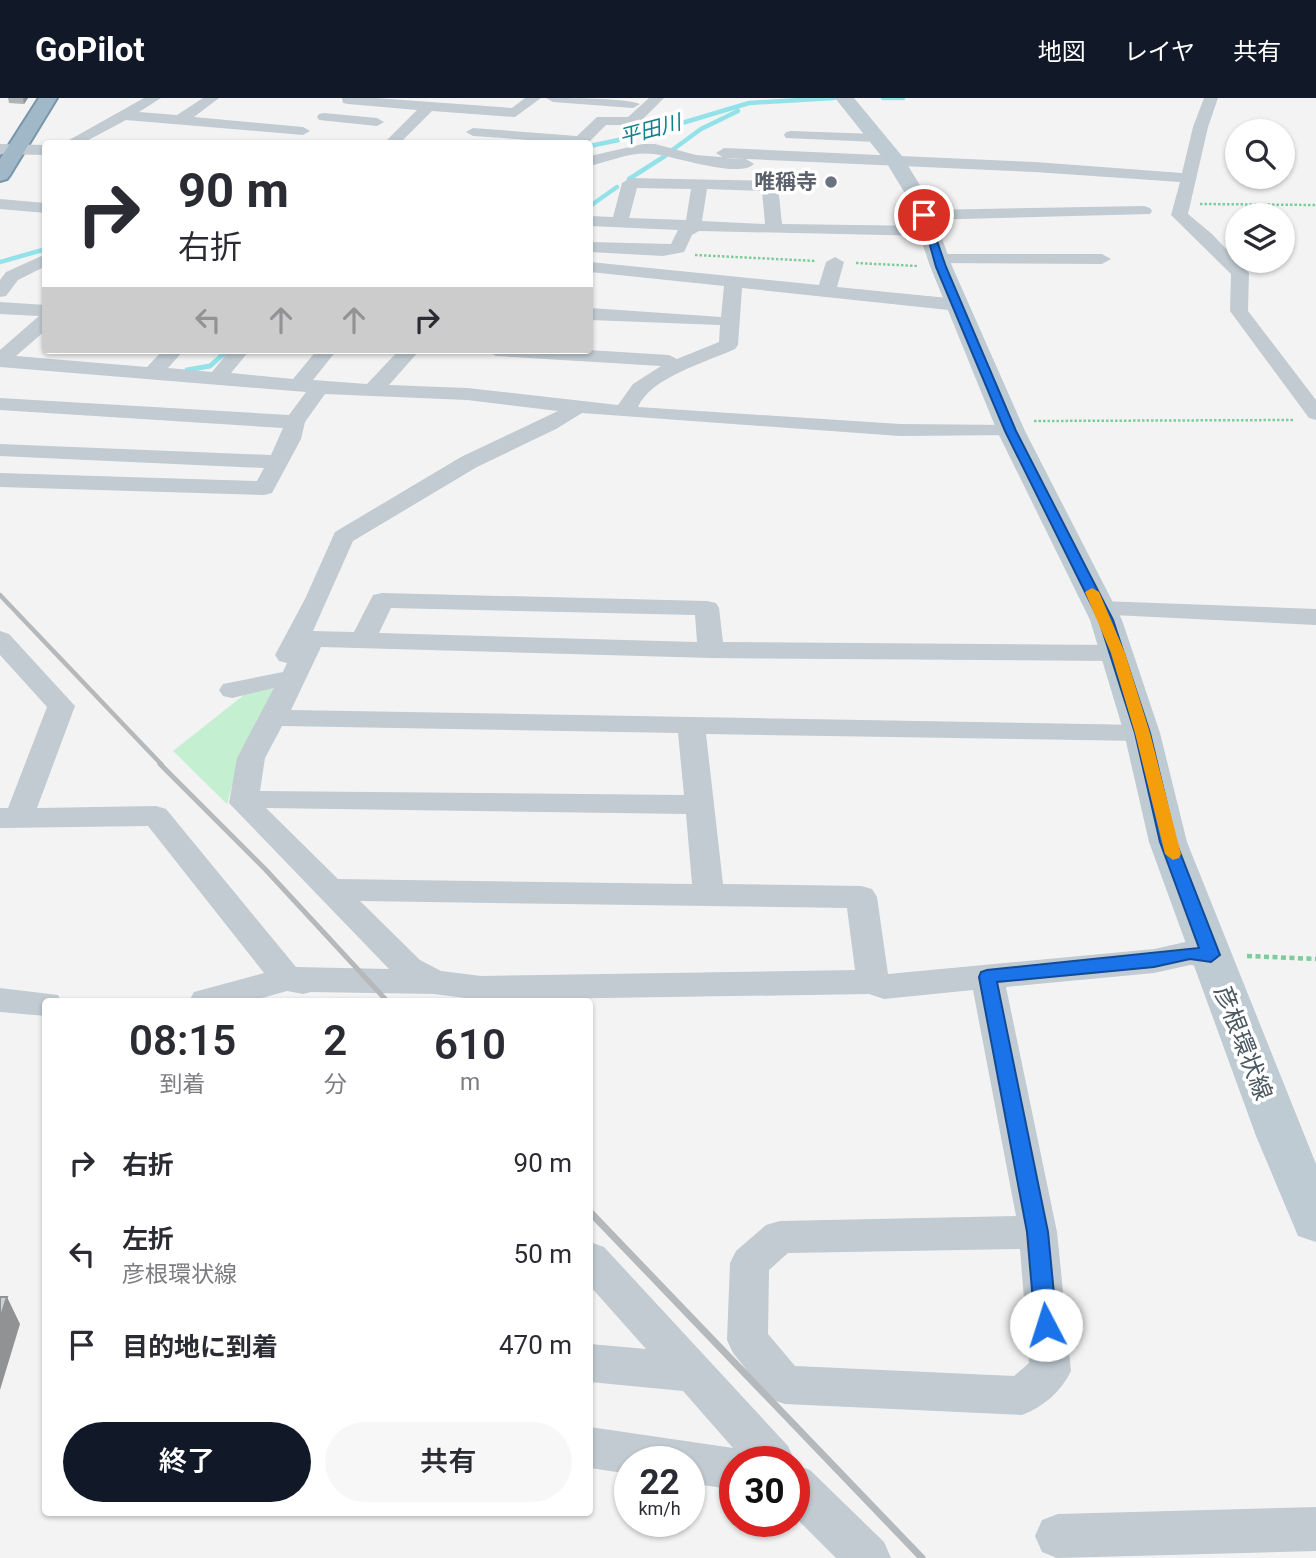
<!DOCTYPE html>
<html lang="ja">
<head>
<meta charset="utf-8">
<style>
	:root { --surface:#fff; --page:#f7f7f7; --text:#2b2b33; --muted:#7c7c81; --accent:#111827 }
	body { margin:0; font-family:Roboto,"Noto Sans JP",sans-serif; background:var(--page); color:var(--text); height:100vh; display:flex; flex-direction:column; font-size:26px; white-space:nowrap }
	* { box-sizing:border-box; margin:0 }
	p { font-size:23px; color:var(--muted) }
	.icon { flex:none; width:38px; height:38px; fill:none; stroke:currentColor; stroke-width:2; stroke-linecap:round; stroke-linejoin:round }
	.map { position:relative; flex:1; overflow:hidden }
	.drawer { position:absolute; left:42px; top:900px; width:551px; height:518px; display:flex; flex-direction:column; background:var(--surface); border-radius:7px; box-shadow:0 2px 5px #0004 }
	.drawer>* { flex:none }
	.banner { position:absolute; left:42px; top:42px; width:551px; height:214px; border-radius:7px; box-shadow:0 2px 5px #0004; background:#fff; color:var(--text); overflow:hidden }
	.buttons { position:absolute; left:1225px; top:21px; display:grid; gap:14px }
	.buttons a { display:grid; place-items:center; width:70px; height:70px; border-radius:50%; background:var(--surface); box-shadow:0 2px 5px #0004; font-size:35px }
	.speed { position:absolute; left:614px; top:1348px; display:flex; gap:14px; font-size:35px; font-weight:700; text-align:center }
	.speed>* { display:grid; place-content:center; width:91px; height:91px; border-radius:50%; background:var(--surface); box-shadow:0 2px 5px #0004; line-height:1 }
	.speed small { font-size:18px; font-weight:400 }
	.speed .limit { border:10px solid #d22; background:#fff; color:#111 }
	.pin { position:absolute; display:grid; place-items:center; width:60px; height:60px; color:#fff; margin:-30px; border:4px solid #fff; border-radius:50%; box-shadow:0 2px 7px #0007 }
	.me { position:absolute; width:77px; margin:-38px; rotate:355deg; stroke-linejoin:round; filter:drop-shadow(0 0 5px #0008) }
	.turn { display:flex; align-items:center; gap:24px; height:147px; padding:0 21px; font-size:32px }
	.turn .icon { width:91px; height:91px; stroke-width:2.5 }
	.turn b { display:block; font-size:49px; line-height:60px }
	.lanes { display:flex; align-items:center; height:66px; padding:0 21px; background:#0003; justify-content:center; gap:35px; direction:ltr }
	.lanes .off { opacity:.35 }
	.eta { display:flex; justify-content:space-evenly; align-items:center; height:119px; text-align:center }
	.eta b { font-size:42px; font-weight:600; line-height:49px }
	.primary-button { display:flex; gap:14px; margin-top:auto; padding:14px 21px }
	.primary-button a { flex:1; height:80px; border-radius:42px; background:var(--accent); color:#fff; font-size:28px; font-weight:600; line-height:80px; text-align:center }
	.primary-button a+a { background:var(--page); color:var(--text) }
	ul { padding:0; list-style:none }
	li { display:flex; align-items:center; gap:21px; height:91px; padding:0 21px }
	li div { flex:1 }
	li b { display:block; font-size:26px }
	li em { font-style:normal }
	header { display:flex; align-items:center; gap:42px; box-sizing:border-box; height:98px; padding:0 35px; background:var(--accent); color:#fff }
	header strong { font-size:33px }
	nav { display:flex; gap:38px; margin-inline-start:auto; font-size:24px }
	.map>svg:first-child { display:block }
	.green { fill:#c4efd0 }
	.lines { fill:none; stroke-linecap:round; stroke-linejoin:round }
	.stream-far1 { stroke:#93e2ea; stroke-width:4.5 }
	.stream { stroke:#93e2ea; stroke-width:5 }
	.trunk-casing { stroke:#7896ab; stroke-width:4 }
	.path-far1 { stroke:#7dcc9c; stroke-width:2.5; stroke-dasharray:2.5 2; stroke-linecap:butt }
	.path { stroke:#7dcc9c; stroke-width:4.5; stroke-dasharray:5 3.5; stroke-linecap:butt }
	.minor { fill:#c1cbd1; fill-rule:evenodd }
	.secondary { fill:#bfcbd3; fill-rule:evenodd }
	.trunk { fill:#a0b8c7; fill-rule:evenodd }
	.rail-far2 { stroke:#b5b9bc; stroke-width:4.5 }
	.rail-far1 { stroke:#b5b9bc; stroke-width:5 }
	.rail { stroke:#b5b9bc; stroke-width:7 }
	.wall { fill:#b0b3b6 }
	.shaded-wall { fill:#909294 }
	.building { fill:#cdd0d4; stroke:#909294; stroke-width:2 }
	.route { fill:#1a73e8; stroke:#114b97; stroke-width:2 }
	.slow { fill:#f59e0b }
	.worship-dot { fill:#6b7280; stroke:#fff; stroke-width:2.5 }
	.labels { text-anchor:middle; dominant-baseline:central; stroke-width:7; stroke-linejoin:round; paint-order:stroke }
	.far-water-label { font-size:21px; font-style:italic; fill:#11818d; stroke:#fff }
	.far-worship-label { font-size:21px; font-weight:bold; fill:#5b616d; stroke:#fff; text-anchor:end }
	.street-label { font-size:24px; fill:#4a5860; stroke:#fff }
</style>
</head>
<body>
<header>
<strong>GoPilot</strong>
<nav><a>地図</a><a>レイヤ</a><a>共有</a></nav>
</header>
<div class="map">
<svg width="1316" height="1460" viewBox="0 0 1316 1460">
	<rect width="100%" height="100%" fill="#f4f3f3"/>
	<path class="green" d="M279,589L240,659L227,706L173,653L245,596Z"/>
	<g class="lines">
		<path class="stream-far1" d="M883,0H903
			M590,48L642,37L749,5L834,0
			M671,53L701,31L738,13
			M629,81L665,58
			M590,108L617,89
			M0,164L46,151"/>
		<path class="stream" d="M187,272L210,268L228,252"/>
		<g class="trunk-casing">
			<path id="trunk" d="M39,0H57L10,77L7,81L0,83V61Z"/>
		</g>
		<path class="path-far1" d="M1200,106L1316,107
			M695,157L816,163
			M856,165L917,168
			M1034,323L1295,322"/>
		<path class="path" d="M1247,858L1316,861"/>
		<path class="minor" d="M144,0H161L139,14L177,17L203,0H219L194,19L303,29L310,33L303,37L126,22L81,46H62Z
			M342,0H376L512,10L525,0H541L515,19L432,13L399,46H383L417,12L348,6L343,5Z
			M546,0C566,0 627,0 640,6L633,10L553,4Z
			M649,0H664L637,27H606L587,46L473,38L466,34L473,30L577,38L597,19H628Z
			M1204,0H1218L1208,29L1188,116L1212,136L1249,175L1248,213L1316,302V322L1309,320L1230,213L1231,176L1171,117L1180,84L1035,74L724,60L716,55L724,50L1035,64L1182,75L1193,29Z
			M324,15L377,20L384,24L377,28L319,22L317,19L319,16Z
			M791,33L876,36L883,40L876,44L786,40L784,37L786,34Z
			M0,46L46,47V57L0,56Z
			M643,46H655L696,57L746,61L754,66C739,81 674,58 654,56C633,53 609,63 590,68V58Z
			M630,80L770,83L778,88L782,126L929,128L937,133L929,138L699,133L692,137L684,154L663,158L590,154V144L671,146L678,132L590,128V118L613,119L622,85ZM637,90L691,91L686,122L629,120ZM707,91L762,93L765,126L702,123Z
			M0,101L46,105V115L0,111Z
			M1144,108L1150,110L1152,113L1150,116L924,122L916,117L924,112Z
			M46,156V168L18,182L6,198L0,199V182L6,174Z
			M938,156H1102L1111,161L1102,166L932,165L929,161Z
			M835,159L844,164L837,189L958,201L967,207L958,213L742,190L738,247L735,251C707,264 651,279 638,309L900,326L1011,327L1018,329L1022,333L1018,337L900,338L582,315L556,331L477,369L353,443L313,533L354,534L373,497L382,495L707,503L716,505L719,510L723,544L1118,547L1127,549L1131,555L1127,561L1118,563L711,560L321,549L291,612L1142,627L1152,629L1156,635L1152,641L1142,643L706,636L723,786L861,788L872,791L877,799L888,876L1154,851L1190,843L1222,849L1227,857L1222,865L1211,869L1190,867L1154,875L1006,889L1057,1134L1071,1273C1061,1294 1043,1309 1022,1317L785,1306L770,1301L733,1255L727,1242L730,1165L736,1153L766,1127L780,1123L1016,1118L973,892L884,901L869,896L481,902L434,896L311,894L303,896L287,893L251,903H189L194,894L264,875L148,728L0,730V710H8L47,609L0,557V533L9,536L75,608L37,710L156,708L166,711L296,869L389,871L229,705L237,660L274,590L232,600L223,598L219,592L223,586L283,574L287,565L279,563L275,557L305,501L335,434L461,359L558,313L467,302L325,296L305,324L301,341L272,395L264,397L0,389V375L257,383L264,370L0,358V346L271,357L283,330L0,312V300L289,317L306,294L0,269V252L39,218L0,216V204L46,207V232L16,258L147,269L163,252H184L168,270L212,274L230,252H250L231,275L293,281L317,252H337L313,282L367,286L399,252H420L389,287L467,290L618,307L633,286L661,268L496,258L486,252H588L669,257L677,261L719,244L720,227L590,222V210L721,219L724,188L590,174V164L819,187L826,164ZM391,510L695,517L697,544L379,535ZM282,628L678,635L684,697L260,693L265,660ZM266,710L686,716L692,786L338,781ZM360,803L847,810L855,872L481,878L441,873L420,862ZM1020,1151L1029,1265L1014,1278L795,1268L768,1236L769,1172L788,1155Z
			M1101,503L1316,511V527L1092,516L1088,511L1092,506Z
			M0,890L58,897L61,903H46V918L0,914Z
			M590,1144L604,1149L788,1348L795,1363L794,1364L735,1363V1392L690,1385V1363H630V1376L590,1370V1329L733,1350L683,1293L590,1284V1246L646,1251L590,1188Z
			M794,1366L810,1372L884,1444L891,1460H836L794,1418Z
			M1316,1409V1453L1057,1460L1042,1454L1035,1438L1042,1422L1058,1416Z"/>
		<path class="secondary" d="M835,0H854L902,58L926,97L952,168L1025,333L1122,522L1160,635L1187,744L1316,1066V1144L1298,1138L1256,1038L1149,744L1124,635L1090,522L997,333L930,168L906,97L886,64Z"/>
		<use href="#trunk" class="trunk"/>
		<path class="rail-far2" d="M0,497L162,667"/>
		<path class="rail-far1" d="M160,666L265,771L387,903"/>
		<path class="rail" d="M590,1114L922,1460"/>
	</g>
	<path class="wall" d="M8,0H28L24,6L9,5Z"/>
	<path class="shaded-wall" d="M24,0H28L24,6L23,1Z
		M7,1199L20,1226L0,1292V1221Z"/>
	<path class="building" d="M0,1199H7L0,1221Z"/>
	<path class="route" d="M921,115L928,117L946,169L1016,333L1113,522L1150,635L1176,744L1220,857L1211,864L1190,861L1154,869L997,884L1048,1134L1057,1227L1054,1233L1046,1236L1038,1233L1035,1227L1027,1134L979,879L981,874L987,872L1199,850L1160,744L1135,635L1099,522L1005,333L936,169Z"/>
	<path class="slow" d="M1092,490L1099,494L1125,555L1150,635L1181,756L1179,760L1173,762L1165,756L1135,635L1111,555L1085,494Z"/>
	<circle class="worship-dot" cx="831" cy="84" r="7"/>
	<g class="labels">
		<g class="far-water-label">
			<text transform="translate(650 32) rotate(-15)">平田川</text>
		</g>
		<g class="far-worship-label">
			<text x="817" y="84">唯稱寺</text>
		</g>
		<g class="street-label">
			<text transform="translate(1243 945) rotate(69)">彦根環状線</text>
		</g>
	</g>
</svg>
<div class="buttons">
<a><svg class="icon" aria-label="search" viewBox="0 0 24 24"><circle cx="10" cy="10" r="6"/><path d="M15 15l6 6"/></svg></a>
<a><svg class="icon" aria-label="layers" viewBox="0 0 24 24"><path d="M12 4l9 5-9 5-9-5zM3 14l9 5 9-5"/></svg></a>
</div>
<div class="speed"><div>22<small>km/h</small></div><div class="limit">30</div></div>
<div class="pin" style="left:924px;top:117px;background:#d93025"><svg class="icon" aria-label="arrive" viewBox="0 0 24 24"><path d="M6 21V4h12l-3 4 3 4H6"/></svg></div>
<svg class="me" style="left:1046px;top:1227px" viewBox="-20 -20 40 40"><circle r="19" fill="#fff"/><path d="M0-13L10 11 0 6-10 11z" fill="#1a73e8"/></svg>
<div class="banner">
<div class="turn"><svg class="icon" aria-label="right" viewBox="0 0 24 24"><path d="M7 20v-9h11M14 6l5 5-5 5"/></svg><div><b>90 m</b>右折</div></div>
<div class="lanes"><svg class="icon off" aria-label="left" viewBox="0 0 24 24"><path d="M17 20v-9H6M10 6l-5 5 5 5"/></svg><svg class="icon off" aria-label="ahead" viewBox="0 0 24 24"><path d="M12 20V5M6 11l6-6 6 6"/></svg><svg class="icon off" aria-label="ahead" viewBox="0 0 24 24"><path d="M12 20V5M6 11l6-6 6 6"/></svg><svg class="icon" aria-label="right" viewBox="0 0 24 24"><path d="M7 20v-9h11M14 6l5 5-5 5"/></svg></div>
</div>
<section class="drawer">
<div class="eta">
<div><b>08:15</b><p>到着</p></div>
<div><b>2</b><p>分</p></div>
<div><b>610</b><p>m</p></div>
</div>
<ul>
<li><svg class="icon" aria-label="right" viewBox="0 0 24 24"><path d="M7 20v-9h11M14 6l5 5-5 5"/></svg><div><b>右折</b></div><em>90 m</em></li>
<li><svg class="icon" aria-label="left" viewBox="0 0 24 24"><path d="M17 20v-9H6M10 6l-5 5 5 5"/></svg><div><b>左折</b><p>彦根環状線</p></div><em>50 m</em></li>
<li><svg class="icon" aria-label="arrive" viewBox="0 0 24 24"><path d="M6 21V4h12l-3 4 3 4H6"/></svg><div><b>目的地に到着</b></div><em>470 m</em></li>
</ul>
<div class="primary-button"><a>終了</a><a>共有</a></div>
</section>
</div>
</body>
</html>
